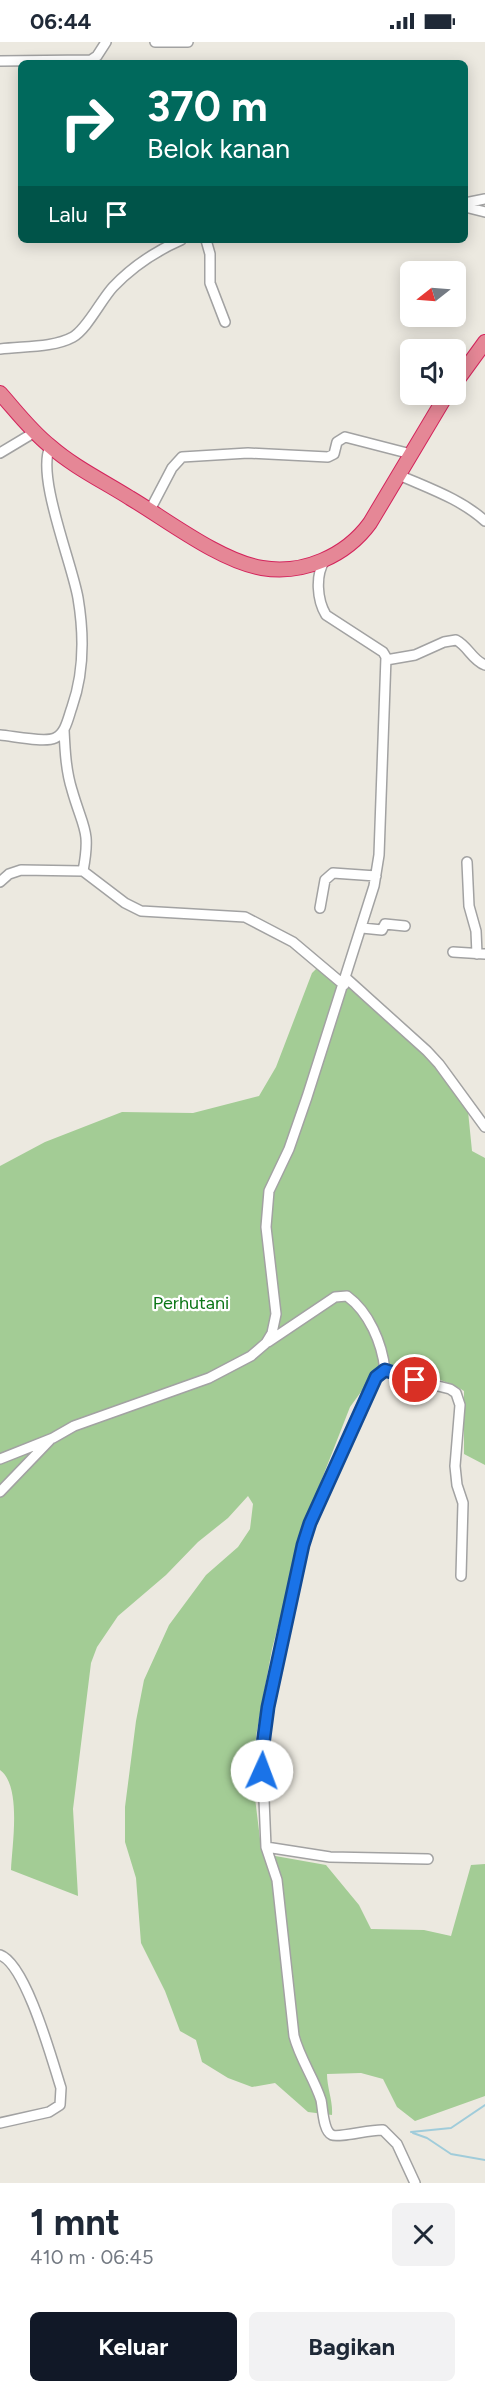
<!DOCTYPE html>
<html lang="id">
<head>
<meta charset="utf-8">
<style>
	:root { --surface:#fff; --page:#f2f2f3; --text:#1f2937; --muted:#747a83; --accent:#111827 }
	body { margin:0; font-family:Figtree,sans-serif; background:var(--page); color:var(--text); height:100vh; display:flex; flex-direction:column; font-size:22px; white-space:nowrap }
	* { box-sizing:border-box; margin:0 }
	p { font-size:20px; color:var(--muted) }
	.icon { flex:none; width:33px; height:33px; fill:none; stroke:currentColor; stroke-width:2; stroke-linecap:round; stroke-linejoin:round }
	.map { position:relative; height:2141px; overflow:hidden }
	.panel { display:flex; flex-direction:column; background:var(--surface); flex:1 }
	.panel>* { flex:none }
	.guide { position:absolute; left:18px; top:18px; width:450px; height:183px; border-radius:9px; box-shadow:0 3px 15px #0003; background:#00695c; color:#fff; overflow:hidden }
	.needle { width:39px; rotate:253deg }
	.controls { position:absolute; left:400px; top:219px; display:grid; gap:12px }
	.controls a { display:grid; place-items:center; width:66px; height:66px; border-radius:9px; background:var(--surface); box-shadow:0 3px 15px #0003; font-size:30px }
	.pin { position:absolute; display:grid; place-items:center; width:51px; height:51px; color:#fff; margin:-26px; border:3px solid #fff; border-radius:50%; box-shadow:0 2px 6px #0007 }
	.me { position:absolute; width:66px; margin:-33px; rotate:2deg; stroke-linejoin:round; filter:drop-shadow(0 0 4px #0008) }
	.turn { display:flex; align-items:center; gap:21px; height:126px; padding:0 30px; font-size:27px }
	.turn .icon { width:78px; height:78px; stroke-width:2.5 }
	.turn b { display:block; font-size:42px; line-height:51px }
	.then { display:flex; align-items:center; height:57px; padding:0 30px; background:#0003; gap:12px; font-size:22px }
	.round { display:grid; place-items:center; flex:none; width:63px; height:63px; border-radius:9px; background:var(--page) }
	.headline { display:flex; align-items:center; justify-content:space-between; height:102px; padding:0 30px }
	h1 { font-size:36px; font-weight:700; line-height:45px }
	.cta { display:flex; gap:12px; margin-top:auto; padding:12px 30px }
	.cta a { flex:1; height:69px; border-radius:9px; background:var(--accent); color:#fff; font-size:24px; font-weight:700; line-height:69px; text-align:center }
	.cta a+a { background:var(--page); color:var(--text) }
	.status { display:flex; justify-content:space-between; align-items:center; height:42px; padding:0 30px; background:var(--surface); direction:ltr }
	.status svg { height:16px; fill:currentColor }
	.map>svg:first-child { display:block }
	.forest { fill:#a3cc95 }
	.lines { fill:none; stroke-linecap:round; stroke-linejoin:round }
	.stream { stroke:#a0ccda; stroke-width:2 }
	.minor-casing { stroke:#a2a2a2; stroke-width:12 }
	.highway-casing { stroke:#d3245c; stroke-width:16 }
	.minor { stroke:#fff; stroke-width:9 }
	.highway { stroke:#e58796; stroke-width:14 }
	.route-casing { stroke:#114b97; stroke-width:15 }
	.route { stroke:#1a73e8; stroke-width:10 }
	.labels { text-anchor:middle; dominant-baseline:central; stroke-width:4.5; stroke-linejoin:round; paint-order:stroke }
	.park-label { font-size:18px; fill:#0c7617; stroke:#fff }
</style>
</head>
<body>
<div class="status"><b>06:44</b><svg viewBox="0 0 49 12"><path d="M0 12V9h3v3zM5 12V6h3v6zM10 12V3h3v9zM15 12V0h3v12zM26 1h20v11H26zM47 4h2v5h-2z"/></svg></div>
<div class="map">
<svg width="485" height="2141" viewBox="0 0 485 2141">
	<rect width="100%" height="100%" fill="#ece9e0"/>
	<path class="forest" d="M318,925L360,954L426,1014L468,1069L472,1109L485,1116V1423L464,1412V1349C443,1336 404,1326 379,1325L350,1365L307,1475L272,1607L256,1694L255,1756L261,1805L264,1812L326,1823L359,1863L371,1887L424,1888L451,1894L471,1823L485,1822V2054L415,2079L397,2065L383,2037L361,2031L327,2032C327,2046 333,2059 332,2073L308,2070L275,2041L252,2045L228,2036L202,2020L196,1998L180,1989L165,1949L141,1901L136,1836L125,1800V1765L136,1679L144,1638L169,1583L206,1533L238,1505L250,1487L253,1462L248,1454L228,1476L198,1500L166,1533L118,1574L97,1605L91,1621L73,1767L78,1854L11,1828C12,1803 22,1744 0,1728V1124L45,1100L122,1070L193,1071L259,1054L276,1025L312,931Z"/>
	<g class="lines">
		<path class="stream" d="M411,2090L451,2086L485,2063
			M413,2091L427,2096L451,2112L485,2118"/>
		<g class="minor-casing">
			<path id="minor" d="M155,0H188
				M0,19L91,18L97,14L106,0
				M465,161L485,157
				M465,165L485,170
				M206,198L210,212V241L225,280
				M0,307C22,304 53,306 73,295C87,287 101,258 113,245C132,225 156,209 181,198
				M0,411L35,390
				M399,433C428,446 461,457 485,479
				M150,468L172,426L182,415L248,411L328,415L334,412L337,400L345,395L411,412
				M386,618L415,613L444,600L456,598C468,604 472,618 485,623
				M64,688C65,709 66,729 72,748C83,787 91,787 83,829
				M0,693C13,694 44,701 55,696C66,691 68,676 72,665C84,631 84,592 78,556C72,521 36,434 50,405
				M467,820L469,864L476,889L477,912
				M0,840L9,832L21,828L83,829L125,861L141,869L245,875L293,900L344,943
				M320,866L325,838L333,831L376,834
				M362,886L382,888L385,882L405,884
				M453,910L485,912
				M346,936L427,1009L439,1022L485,1085
				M268,1300L335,1255L347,1254C369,1270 382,1301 385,1328L402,1335L450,1347L456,1351L460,1363L455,1424L457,1443L463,1461L461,1534
				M385,1328L371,1343L311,1481L303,1503L273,1640L262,1710L266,1805L277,1838L294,1994C300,2017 314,2036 321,2058C323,2067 323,2089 332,2093C339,2096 372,2087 383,2088L397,2102L415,2141
				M0,1417L53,1396L74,1384L209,1336L251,1314L266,1301L272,1291L276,1272L266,1185L269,1149L289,1107L307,1055L374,844L379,813L386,615L383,610L326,573C317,558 315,533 325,518
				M0,1450L50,1398
				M266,1805L330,1815L428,1817
				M0,1913C26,1922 52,2018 61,2046L60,2063L49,2070L0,2081"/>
		</g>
		<g class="highway-casing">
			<path id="highway" d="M456,340L485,300
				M0,351C16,369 31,389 50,404C74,425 103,439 130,456C167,478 220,519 262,526C303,533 346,514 370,481L447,352"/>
		</g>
		<use href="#minor" class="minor"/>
		<use href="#highway" class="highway"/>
	</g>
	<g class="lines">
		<g class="route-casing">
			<path id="route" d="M262,1729V1710L268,1665L303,1503L310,1481L376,1335L385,1328L415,1338"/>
		</g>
		<use href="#route" class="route"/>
	</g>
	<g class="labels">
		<g class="park-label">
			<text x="191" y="1261">Perhutani</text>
		</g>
	</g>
</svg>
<div class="controls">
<a><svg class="needle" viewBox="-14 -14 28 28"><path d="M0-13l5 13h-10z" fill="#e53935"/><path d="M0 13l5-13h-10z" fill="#747a83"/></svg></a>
<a><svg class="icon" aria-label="sound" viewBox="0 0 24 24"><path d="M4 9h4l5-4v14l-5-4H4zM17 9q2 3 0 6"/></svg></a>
</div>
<div class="pin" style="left:415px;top:1338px;background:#d93025"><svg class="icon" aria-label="arrive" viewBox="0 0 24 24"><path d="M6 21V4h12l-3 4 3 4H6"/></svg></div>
<svg class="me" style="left:262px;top:1729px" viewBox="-20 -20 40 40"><circle r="19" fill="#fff"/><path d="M0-13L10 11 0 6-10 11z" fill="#1a73e8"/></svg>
<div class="guide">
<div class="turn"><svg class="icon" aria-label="right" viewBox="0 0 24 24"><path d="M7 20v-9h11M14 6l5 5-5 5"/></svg><div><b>370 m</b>Belok kanan</div></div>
<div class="then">Lalu<svg class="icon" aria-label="arrive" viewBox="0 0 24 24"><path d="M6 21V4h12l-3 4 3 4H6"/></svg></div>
</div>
</div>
<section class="panel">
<div class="headline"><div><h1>1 mnt</h1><p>410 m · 06:45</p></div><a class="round"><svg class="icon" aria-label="close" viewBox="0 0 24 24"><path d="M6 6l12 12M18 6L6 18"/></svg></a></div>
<div class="cta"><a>Keluar</a><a>Bagikan</a></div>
</section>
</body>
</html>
